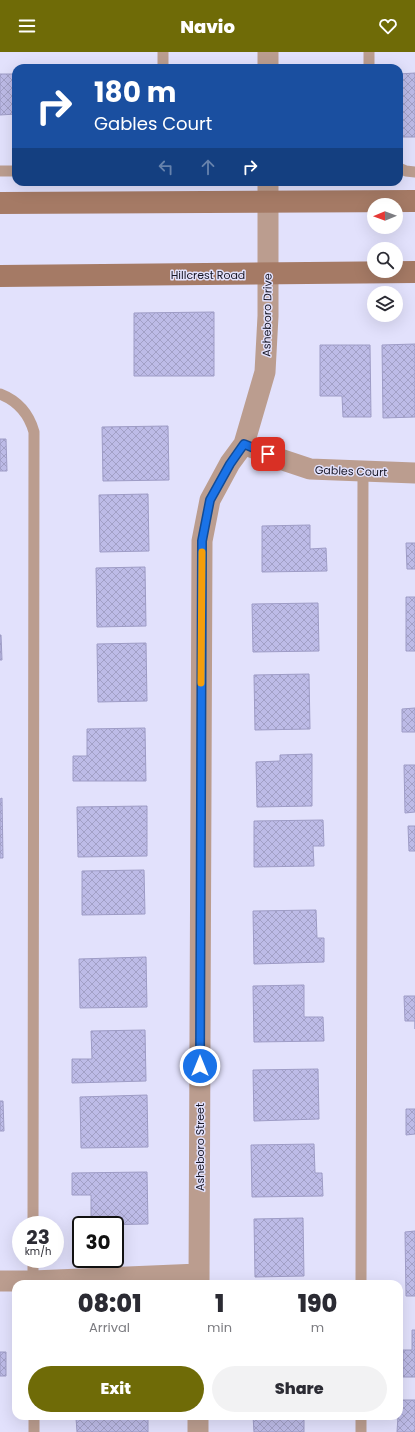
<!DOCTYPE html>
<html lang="en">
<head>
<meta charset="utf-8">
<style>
	:root { --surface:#fff; --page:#f2f2f3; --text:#2b2b33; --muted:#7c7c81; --accent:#6f6b07 }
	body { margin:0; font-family:Poppins,sans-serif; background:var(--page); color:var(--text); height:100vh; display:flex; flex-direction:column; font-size:15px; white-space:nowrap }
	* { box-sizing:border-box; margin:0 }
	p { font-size:13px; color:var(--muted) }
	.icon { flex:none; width:22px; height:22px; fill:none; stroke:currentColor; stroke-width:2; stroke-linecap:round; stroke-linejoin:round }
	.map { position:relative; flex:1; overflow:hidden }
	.details { position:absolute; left:12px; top:1228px; width:391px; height:140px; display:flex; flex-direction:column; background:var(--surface); border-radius:12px; box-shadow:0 4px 16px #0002 }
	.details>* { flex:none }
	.guide { position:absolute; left:12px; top:12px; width:391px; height:122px; border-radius:12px; box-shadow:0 4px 16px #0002; background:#1a4fa0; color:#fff; overflow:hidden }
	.needle { width:26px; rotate:269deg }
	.fabs { position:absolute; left:367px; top:146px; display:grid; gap:8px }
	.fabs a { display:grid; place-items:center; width:36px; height:36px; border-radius:50%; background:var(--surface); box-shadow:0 4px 16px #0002; font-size:20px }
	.speed { position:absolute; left:12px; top:1164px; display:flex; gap:8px; font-size:20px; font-weight:700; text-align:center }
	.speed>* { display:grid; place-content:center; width:52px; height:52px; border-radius:50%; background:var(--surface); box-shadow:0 4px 16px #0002; line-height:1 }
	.speed small { font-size:10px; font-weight:400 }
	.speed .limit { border:2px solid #111; border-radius:6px; background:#fff; color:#111 }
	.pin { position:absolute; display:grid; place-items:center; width:34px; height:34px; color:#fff; margin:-17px; border-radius:8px; box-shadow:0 2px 6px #0006 }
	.me { position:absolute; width:44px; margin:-22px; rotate:0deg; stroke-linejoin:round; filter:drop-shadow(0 0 3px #0008) }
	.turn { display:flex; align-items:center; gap:14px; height:84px; padding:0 16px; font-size:18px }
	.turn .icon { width:52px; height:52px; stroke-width:2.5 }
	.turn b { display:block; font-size:28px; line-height:34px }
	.lanes { display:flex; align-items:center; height:38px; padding:0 16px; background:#0003; justify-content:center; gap:20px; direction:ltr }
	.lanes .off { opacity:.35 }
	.eta { display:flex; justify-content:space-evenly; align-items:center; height:68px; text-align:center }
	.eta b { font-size:24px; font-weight:800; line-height:28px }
	.button { display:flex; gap:8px; margin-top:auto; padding:8px 16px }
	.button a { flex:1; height:46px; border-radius:24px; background:var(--accent); color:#fff; font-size:16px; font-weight:800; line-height:46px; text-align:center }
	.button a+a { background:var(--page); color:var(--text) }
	header { display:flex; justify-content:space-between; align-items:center; height:52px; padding:0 16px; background:var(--accent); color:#fff; font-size:18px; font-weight:800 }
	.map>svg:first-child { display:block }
	.building { fill:url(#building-cross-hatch); stroke:#9e9cc6 }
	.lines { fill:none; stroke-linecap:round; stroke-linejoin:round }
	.service { stroke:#bb9d8f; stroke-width:11 }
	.minor { stroke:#bb9d8f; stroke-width:21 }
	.secondary { stroke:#a57a65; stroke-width:22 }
	.route-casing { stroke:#114b97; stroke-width:10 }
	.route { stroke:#1a73e8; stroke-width:7 }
	.slow { stroke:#f59e0b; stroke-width:7 }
	.labels { text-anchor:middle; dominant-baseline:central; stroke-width:3; stroke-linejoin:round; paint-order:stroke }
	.street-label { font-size:11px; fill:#181726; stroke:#e2e1fc }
</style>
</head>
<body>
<header><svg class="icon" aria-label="menu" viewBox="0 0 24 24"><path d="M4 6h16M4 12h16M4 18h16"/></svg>Navio<svg class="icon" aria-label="heart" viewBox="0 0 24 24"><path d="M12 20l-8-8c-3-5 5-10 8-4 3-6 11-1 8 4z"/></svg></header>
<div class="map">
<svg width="415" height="1380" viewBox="0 0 415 1380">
	<defs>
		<pattern id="building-cross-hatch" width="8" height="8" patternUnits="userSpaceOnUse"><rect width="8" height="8" fill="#bdbbe7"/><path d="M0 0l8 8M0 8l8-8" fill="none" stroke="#a2a0c6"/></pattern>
	</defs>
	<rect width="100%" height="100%" fill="#e2e1fc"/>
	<path class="building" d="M415,21V85H399V22Z
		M0,22H16V62L0,63Z
		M214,260V324H134V261Z
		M415,292V365L383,366L382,293Z
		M320,293H370L371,365H343L342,344H320Z
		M168,374L169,428L103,429L102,375Z
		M0,387H6L7,419H0Z
		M148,442L149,499L100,500L99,443Z
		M310,473V497L326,496L327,519L262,520V474Z
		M406,491H415V517H407Z
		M145,515L146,574L97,575L96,516Z
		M406,545H415V599H406Z
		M318,551L319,599L253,600L252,552Z
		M0,583H1L2,608H0Z
		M146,591L147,649L98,650L97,592Z
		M309,622L310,677L255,678L254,623Z
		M415,656V680H402V657Z
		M145,676L146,729H73V704H87V677Z
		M312,702V754L257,755L256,710L280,709V703Z
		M404,713H415V760L405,761Z
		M2,746L3,806H0V747Z
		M147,754V804L78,805L77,755Z
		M323,768L324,794H313L314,814L254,815V769Z
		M408,774H415V799H409Z
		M144,818L145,862L82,863V819Z
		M316,858L317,886H324V910L254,912L253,859Z
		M146,905L147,955L80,956L79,907Z
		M304,933V965H323L324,989L254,990L253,934Z
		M404,944H415V977V969H405Z
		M145,978L146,1029L72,1031V1007H92L91,979Z
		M318,1017L319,1067L254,1069L253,1018Z
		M147,1043L148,1095L81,1096L80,1045Z
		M0,1049H3L4,1079H0Z
		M406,1057H415V1082L406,1083Z
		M314,1092L315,1121H322L323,1144L252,1145L251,1093Z
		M147,1120L148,1172L91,1173V1143H72V1121Z
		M303,1166L304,1224L255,1225L254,1167Z
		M415,1179V1244H406L405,1180Z
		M412,1278H415V1325H403V1298H412Z
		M0,1300H6V1324H0Z
		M399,1348H415V1380H397Z
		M91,1364H148V1380H77L76,1366H91Z
		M253,1364H304V1380H254Z"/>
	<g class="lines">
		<path class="service" d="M369,0V16
			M163,16V0
			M399,116L406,119L415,120
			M0,119H16
			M0,342C18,349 29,362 34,380L33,1173
			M33,1207V1232
			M361,1232L363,420
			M34,1364V1380
			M361,1380V1364"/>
		<path class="minor" d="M268,0V16
			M244,392L280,407L310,417L415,421
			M0,1229H33L199,1222
			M199,1232L202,489L210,448L230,411L244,392L265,320L268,264V130
			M198,1380V1364"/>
		<path class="secondary" d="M0,151L415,149
			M0,224L415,220"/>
	</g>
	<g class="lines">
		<g class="route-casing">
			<path id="route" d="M200,1014L202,489L210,448L230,412L244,392L268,402"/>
		</g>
		<use href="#route" class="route"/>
		<path class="slow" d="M201,631L202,500"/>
	</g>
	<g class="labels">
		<g class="street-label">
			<text x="208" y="223">Hillcrest Road</text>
			<text transform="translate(267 263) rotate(-89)">Asheboro Drive</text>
			<text transform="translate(351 419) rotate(2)">Gables Court</text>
			<text transform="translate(200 1095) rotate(-90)">Asheboro Street</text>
		</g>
	</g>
</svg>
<div class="fabs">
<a><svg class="needle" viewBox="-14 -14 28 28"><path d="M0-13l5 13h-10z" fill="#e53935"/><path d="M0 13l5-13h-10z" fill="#7c7c81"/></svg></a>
<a><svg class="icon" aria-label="search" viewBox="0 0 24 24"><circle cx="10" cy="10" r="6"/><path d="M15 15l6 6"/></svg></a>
<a><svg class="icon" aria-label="layers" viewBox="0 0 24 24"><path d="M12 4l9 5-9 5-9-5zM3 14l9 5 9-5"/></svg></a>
</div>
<div class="speed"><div>23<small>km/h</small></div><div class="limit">30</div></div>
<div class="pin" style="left:268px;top:402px;background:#d93025"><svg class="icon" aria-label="arrive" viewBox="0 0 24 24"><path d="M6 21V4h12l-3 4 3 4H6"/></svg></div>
<svg class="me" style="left:200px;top:1014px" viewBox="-20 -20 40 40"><circle r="17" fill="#1a73e8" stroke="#fff" stroke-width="3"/><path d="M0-11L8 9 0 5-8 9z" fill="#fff"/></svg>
<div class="guide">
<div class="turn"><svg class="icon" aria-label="right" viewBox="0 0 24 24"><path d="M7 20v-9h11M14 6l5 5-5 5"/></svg><div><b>180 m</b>Gables Court</div></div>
<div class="lanes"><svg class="icon off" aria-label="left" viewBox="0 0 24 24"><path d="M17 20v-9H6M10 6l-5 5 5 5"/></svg><svg class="icon off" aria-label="ahead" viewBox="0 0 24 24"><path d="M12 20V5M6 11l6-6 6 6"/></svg><svg class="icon" aria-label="right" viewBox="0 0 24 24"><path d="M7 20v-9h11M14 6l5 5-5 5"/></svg></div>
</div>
<section class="details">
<div class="eta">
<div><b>08:01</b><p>Arrival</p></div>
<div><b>1</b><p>min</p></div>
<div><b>190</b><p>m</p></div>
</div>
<div class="button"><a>Exit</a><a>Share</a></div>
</section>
</div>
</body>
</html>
